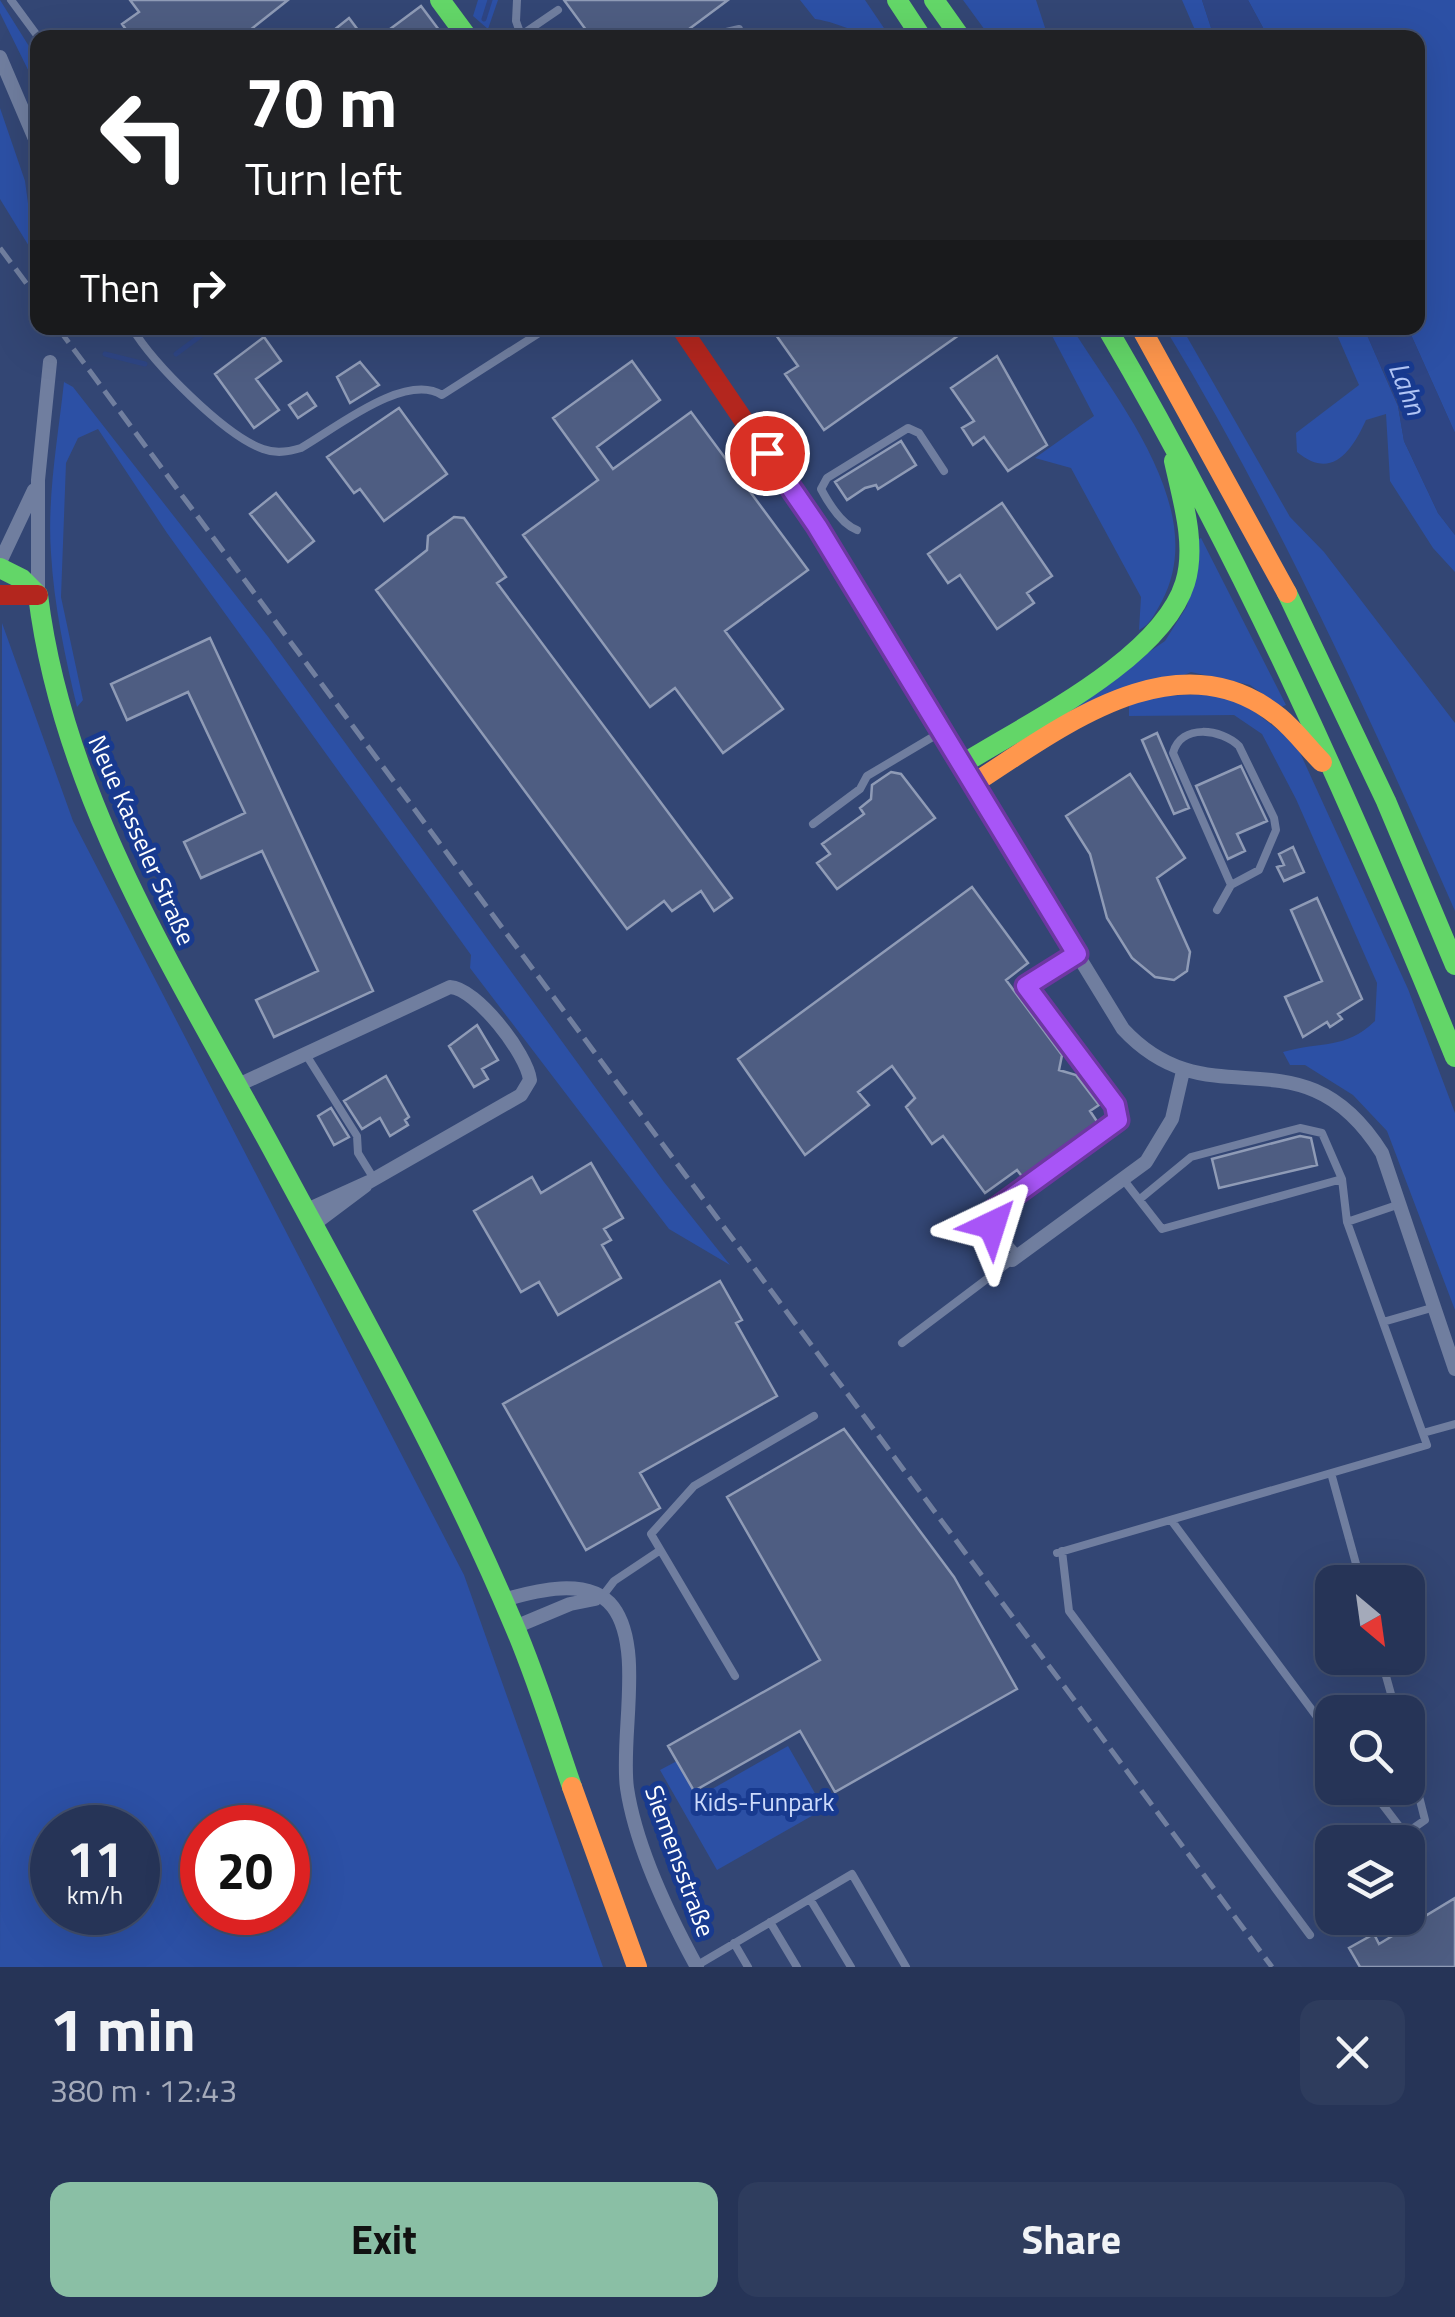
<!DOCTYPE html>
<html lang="en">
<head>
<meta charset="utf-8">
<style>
	:root { --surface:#263457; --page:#2e3c5d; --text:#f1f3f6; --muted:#a4aaba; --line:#424f6d; --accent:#8abfa5 }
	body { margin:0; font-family:"Titillium Web",sans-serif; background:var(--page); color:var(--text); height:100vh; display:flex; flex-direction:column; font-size:38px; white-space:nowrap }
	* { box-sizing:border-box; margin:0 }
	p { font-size:32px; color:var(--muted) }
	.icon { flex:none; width:55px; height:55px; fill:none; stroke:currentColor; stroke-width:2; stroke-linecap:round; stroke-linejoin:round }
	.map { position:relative; height:1967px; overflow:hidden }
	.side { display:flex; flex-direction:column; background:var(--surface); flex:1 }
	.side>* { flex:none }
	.banner { position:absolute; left:30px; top:30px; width:1395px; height:305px; border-radius:20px; box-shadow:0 10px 40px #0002,0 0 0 2px var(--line); background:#202124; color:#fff; overflow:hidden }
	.needle { width:65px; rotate:151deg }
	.fabs { position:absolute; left:1315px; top:1565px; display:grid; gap:20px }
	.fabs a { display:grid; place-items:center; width:110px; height:110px; border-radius:20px; background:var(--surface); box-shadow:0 10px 40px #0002,0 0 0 2px var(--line); font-size:50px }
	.speed { position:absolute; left:30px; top:1805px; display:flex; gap:20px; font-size:50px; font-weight:700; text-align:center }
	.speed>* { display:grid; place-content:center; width:130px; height:130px; border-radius:50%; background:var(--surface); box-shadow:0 10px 40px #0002,0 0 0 2px var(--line); line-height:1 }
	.speed small { font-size:25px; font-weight:400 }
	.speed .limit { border:15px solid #d22; background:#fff; color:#111 }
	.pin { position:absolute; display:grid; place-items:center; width:85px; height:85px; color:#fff; margin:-42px; border:5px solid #fff; border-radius:50%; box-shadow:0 2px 10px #0007 }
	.me { position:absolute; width:110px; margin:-55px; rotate:41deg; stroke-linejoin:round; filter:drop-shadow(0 0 8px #0008) }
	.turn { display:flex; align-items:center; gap:35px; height:210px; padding:0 50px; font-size:45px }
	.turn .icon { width:130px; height:130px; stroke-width:2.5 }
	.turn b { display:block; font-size:70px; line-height:85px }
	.then { display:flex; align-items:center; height:95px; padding:0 50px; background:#0003; gap:20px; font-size:38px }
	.round { display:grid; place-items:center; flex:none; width:105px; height:105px; border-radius:20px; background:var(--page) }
	.summary { display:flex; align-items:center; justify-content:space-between; height:170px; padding:0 50px }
	h1 { font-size:60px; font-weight:700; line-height:75px }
	.cta { display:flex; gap:20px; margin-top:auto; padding:20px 50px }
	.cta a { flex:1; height:115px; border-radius:20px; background:var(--accent); color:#111; font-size:40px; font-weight:700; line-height:115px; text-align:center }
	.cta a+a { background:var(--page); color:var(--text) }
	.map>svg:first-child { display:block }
	.green { fill:#2c50a5; fill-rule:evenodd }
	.water { fill:#2e4584 }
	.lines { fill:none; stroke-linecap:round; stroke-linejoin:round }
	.stream { stroke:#2e4584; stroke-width:5 }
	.building { fill:#4e5d82; stroke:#8f9bb6; stroke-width:2.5 }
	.lane { stroke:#707e9f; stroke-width:8 }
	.street { stroke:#707e9f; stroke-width:14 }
	.fast { stroke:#63d668; stroke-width:20 }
	.slow { stroke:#ff974d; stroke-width:20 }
	.jam { stroke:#b3261e; stroke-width:20 }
	.rail { stroke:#717f9f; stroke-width:5; stroke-dasharray:18 8; stroke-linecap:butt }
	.route-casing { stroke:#6d37a1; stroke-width:25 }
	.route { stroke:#a855f7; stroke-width:18 }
	.labels { text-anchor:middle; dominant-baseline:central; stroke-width:10; stroke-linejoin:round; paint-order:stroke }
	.street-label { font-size:25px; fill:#fff; stroke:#183a8f }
	.park-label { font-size:25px; fill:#ccdafb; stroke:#183a8f }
	.water-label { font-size:28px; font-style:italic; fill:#b2c6f6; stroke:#183a8f }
</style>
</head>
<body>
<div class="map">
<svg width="1455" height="1967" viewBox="0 0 1455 1967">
	<rect width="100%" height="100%" fill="#334674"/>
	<path class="green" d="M0,0L37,59V88L0,13Z
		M478,0H498L488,29L473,16Z
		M800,0H865L890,37C862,38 843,23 815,19Z
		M963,0H1036L1048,37H990Z
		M1182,0H1202L1214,37H1198Z
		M1248,0H1455V433L1408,328H1418V38L1268,37Z
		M0,108L25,181L35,256L0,199Z
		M1018,328H1072C1117,401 1210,510 1162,601C1155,613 1151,624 1139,630L1141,597L1071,468L1035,458L1094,416L1048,328L1023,332Z
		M1165,328H1182L1290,517L1324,552L1455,723V911C1368,712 1277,513 1165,328Z
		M1334,328H1364L1398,406L1404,441L1438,513L1455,535V572L1433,548L1390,481L1386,414L1366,420C1351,453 1331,480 1297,452L1296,433L1359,385Z
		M64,382L73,387L269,638L664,1182L730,1265L669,1229L470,968L471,955L167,533L98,429L78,438L66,463L61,597L83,700L77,707C65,656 54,606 51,553C47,496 58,438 64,382Z
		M1201,538L1286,705L1281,707L1250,685L1191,672L991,761L1165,641L1187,606L1197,540Z
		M2,623L73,821L464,1575L603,1967H0ZM52,1828H138V1912H52ZM202,1828H288V1912H202Z
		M1209,694L1245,704L1296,744L1408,989L1455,1113V1310L1387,1131L1353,1095L1305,1065H1290L1283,1052C1321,1041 1345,1050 1375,1021L1377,983L1296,799L1262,734L1234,715L1129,716V705L1158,696Z
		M788,1746L824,1809L717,1870L660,1770L677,1761L698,1797Z"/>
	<path class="water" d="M1202,0H1248L1268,37H1214Z
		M1364,328H1408L1455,433V535L1438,513L1404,441L1398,406Z"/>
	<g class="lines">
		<path class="stream" d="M484,19L490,0
			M105,354L145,364
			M176,354L211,328"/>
	</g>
	<path class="building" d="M130,0H288L240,38H132L122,24L139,12Z
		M564,0H728L677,38H592Z
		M421,6L445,38H378Z
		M349,18L364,38H324Z
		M771,328H969L824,430L785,374L798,366Z
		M264,337L281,361L256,379L279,410L254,428L215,374Z
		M997,356L1047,445L1008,471L984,437L973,445L962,428L974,421L951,388Z
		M632,361L660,400L597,447L613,469L691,412L808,570L725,631L783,709L723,753L675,688L650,707L523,535L598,480L553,418Z
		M360,362L379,385L350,403L337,377Z
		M307,393L316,406L298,418L289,405Z
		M399,408L447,474L384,521L360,489L354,493L327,457Z
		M901,441L916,465L878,489L876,485L865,488L847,500L835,482Z
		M276,493L314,541L288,562L250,514Z
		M1002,503L1052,576L1027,593L1034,603L997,629L960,575L948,583L928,554Z
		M454,517L464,518L506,577L497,583L732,898L714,911L701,891L672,911L664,901L627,929L376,590L427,550L428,536Z
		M210,638L373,991L274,1037L256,1000L318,971L262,851L201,878L184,842L245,813L188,692L127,720L111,684Z
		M1157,733L1189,808L1174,814L1142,740Z
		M1241,766L1267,821L1237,834L1245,851L1228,859L1196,786Z
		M891,772L901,774L935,818L837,889L817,863L830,854L822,844L864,814L860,808L871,799L872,785Z
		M1130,774L1185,858L1157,878L1190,952L1187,971L1174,980L1155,977L1132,958L1107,918L1090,854L1066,816Z
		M1293,847L1304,872L1284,881L1277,867L1284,865L1279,854Z
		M972,887L1028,963L1006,980L1062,1055L1059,1070L1076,1075L1099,1105L1090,1111L1100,1126L1024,1179L1017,1170L985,1193L943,1136L932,1144L906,1107L915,1098L892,1066L858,1092L869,1105L805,1155L738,1059Z
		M1317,898L1362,999L1338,1014L1342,1019L1330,1027L1327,1022L1303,1037L1285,997L1322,981L1291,910Z
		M477,1025L498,1060L482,1069L488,1079L474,1087L449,1046Z
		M386,1076L409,1117L405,1120L408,1125L390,1136L380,1118L362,1129L344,1101Z
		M331,1108L349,1137L334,1145L318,1116Z
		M1300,1136L1311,1138L1317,1165L1219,1188L1212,1159Z
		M591,1163L623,1218L604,1229L611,1240L602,1245L621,1278L558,1315L539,1282L521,1292L474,1211L532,1177L541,1193Z
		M720,1281L742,1320L736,1323L777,1396L640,1473L660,1508L586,1550L503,1404Z
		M844,1429L954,1577L1017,1689L835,1792L800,1731L694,1791L668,1746L820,1660L727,1497Z
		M1455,1898V1967H1360L1349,1948L1374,1934L1379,1944Z"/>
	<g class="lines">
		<path class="lane" d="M11,0L39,38
			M517,0L516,21L522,38
			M517,38L558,10
			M701,38L739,29
			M132,328C153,363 224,435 263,449C276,454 288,452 301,448C336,428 405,372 442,395L547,328
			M857,530C841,524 829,504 821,489L827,478L908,428L919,433L944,471
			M813,824L860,789L867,776L941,732
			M1217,910L1231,885L1259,870L1276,830L1274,818L1239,746C1222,729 1181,723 1173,753L1231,885
			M305,1053L357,1136L358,1153L374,1179
			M1123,1179L1162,1229L1342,1179L1347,1222L1400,1204
			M1140,1199L1191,1157L1300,1128L1322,1133L1342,1179
			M1019,1256L992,1225L993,1210L1115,1125L1119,1115L1115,1105L1026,987L1077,954
			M1383,1322L1435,1307
			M902,1343L1012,1260
			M1423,1433L1455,1424
			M1331,1473L1361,1582
			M1171,1520L1332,1737
			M1062,1551L1069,1611L1310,1935
			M1057,1553L1427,1445L1347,1222
			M601,1598L614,1581L659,1551
			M1381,1658L1396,1712
			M735,1676L651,1534L694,1486L814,1416
			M1370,1788L1405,1834L1425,1820L1408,1753
			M810,1899L851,1967
			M770,1922L797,1967
			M734,1943L748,1967
			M696,1966L852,1874L906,1967"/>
		<path class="street" d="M0,57L38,146
			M0,562L34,490
			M38,595V480L50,362
			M973,784L1123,1029C1212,1125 1301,1024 1382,1153L1455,1369
			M236,1086L450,987C476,988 527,1054 530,1080L521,1095L369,1182L305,1211
			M313,1225L365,1186
			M1012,1260L1146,1162L1172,1119L1183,1071
			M503,1600C534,1591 589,1576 613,1607C644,1648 620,1738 627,1788C636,1848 668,1914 697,1967
			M515,1627L570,1604L595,1599"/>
		<path class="fast" d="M440,0L468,38
			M897,0L922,38
			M934,0L961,38
			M1107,328C1244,562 1353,806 1455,1057
			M831,549L968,776
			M0,568L22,579L38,595
			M1287,593L1386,801L1455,965
			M38,595C63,800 180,978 276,1156C359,1310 445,1462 513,1623C536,1676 553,1732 572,1787
			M961,765C1026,724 1161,660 1185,583C1197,545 1182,498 1174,461"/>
		<path class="slow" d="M1141,328L1287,593
			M973,784C1061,727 1178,635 1279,717C1295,730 1308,748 1322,762
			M572,1787L637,1967"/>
		<path class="jam" d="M681,328L831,549
			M0,595H38"/>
		<path class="rail" d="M0,248L38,299
			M58,328L1272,1967"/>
	</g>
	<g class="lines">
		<g class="route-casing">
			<path id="route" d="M767,453L817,526L1077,954L1026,986L1115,1105L1118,1120L994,1210L992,1225"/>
		</g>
		<use href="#route" class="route"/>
	</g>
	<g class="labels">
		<g class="street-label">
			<text transform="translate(142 840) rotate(66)">Neue Kasseler Straße</text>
			<text transform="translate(680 1861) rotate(70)">Siemensstraße</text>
		</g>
		<g class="park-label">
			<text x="764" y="1802">Kids-Funpark</text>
		</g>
		<g class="water-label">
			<text transform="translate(1408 388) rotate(68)">Lahn</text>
		</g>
	</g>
</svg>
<div class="fabs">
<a><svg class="needle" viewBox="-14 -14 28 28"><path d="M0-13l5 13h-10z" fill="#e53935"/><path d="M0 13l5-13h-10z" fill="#a4aaba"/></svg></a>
<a><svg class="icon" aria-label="search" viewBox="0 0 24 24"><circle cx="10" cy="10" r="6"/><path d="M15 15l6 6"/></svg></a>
<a><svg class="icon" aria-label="layers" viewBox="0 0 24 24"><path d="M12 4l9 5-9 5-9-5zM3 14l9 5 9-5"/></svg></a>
</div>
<div class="speed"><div>11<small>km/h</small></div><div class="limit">20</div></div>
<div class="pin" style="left:767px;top:453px;background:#d93025"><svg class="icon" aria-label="arrive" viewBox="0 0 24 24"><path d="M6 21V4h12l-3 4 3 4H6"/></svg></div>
<svg class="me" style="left:992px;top:1225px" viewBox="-20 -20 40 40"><path d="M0-17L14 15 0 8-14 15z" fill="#a855f7" stroke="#fff" stroke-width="4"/></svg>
<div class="banner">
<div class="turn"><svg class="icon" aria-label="left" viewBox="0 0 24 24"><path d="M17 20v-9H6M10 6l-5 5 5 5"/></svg><div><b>70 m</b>Turn left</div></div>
<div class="then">Then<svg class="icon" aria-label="right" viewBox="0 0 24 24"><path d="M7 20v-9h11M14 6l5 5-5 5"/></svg></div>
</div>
</div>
<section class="side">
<div class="summary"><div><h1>1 min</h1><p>380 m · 12:43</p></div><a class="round"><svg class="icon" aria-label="close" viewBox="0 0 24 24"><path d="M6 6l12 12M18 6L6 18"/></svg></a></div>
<div class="cta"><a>Exit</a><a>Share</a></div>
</section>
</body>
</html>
